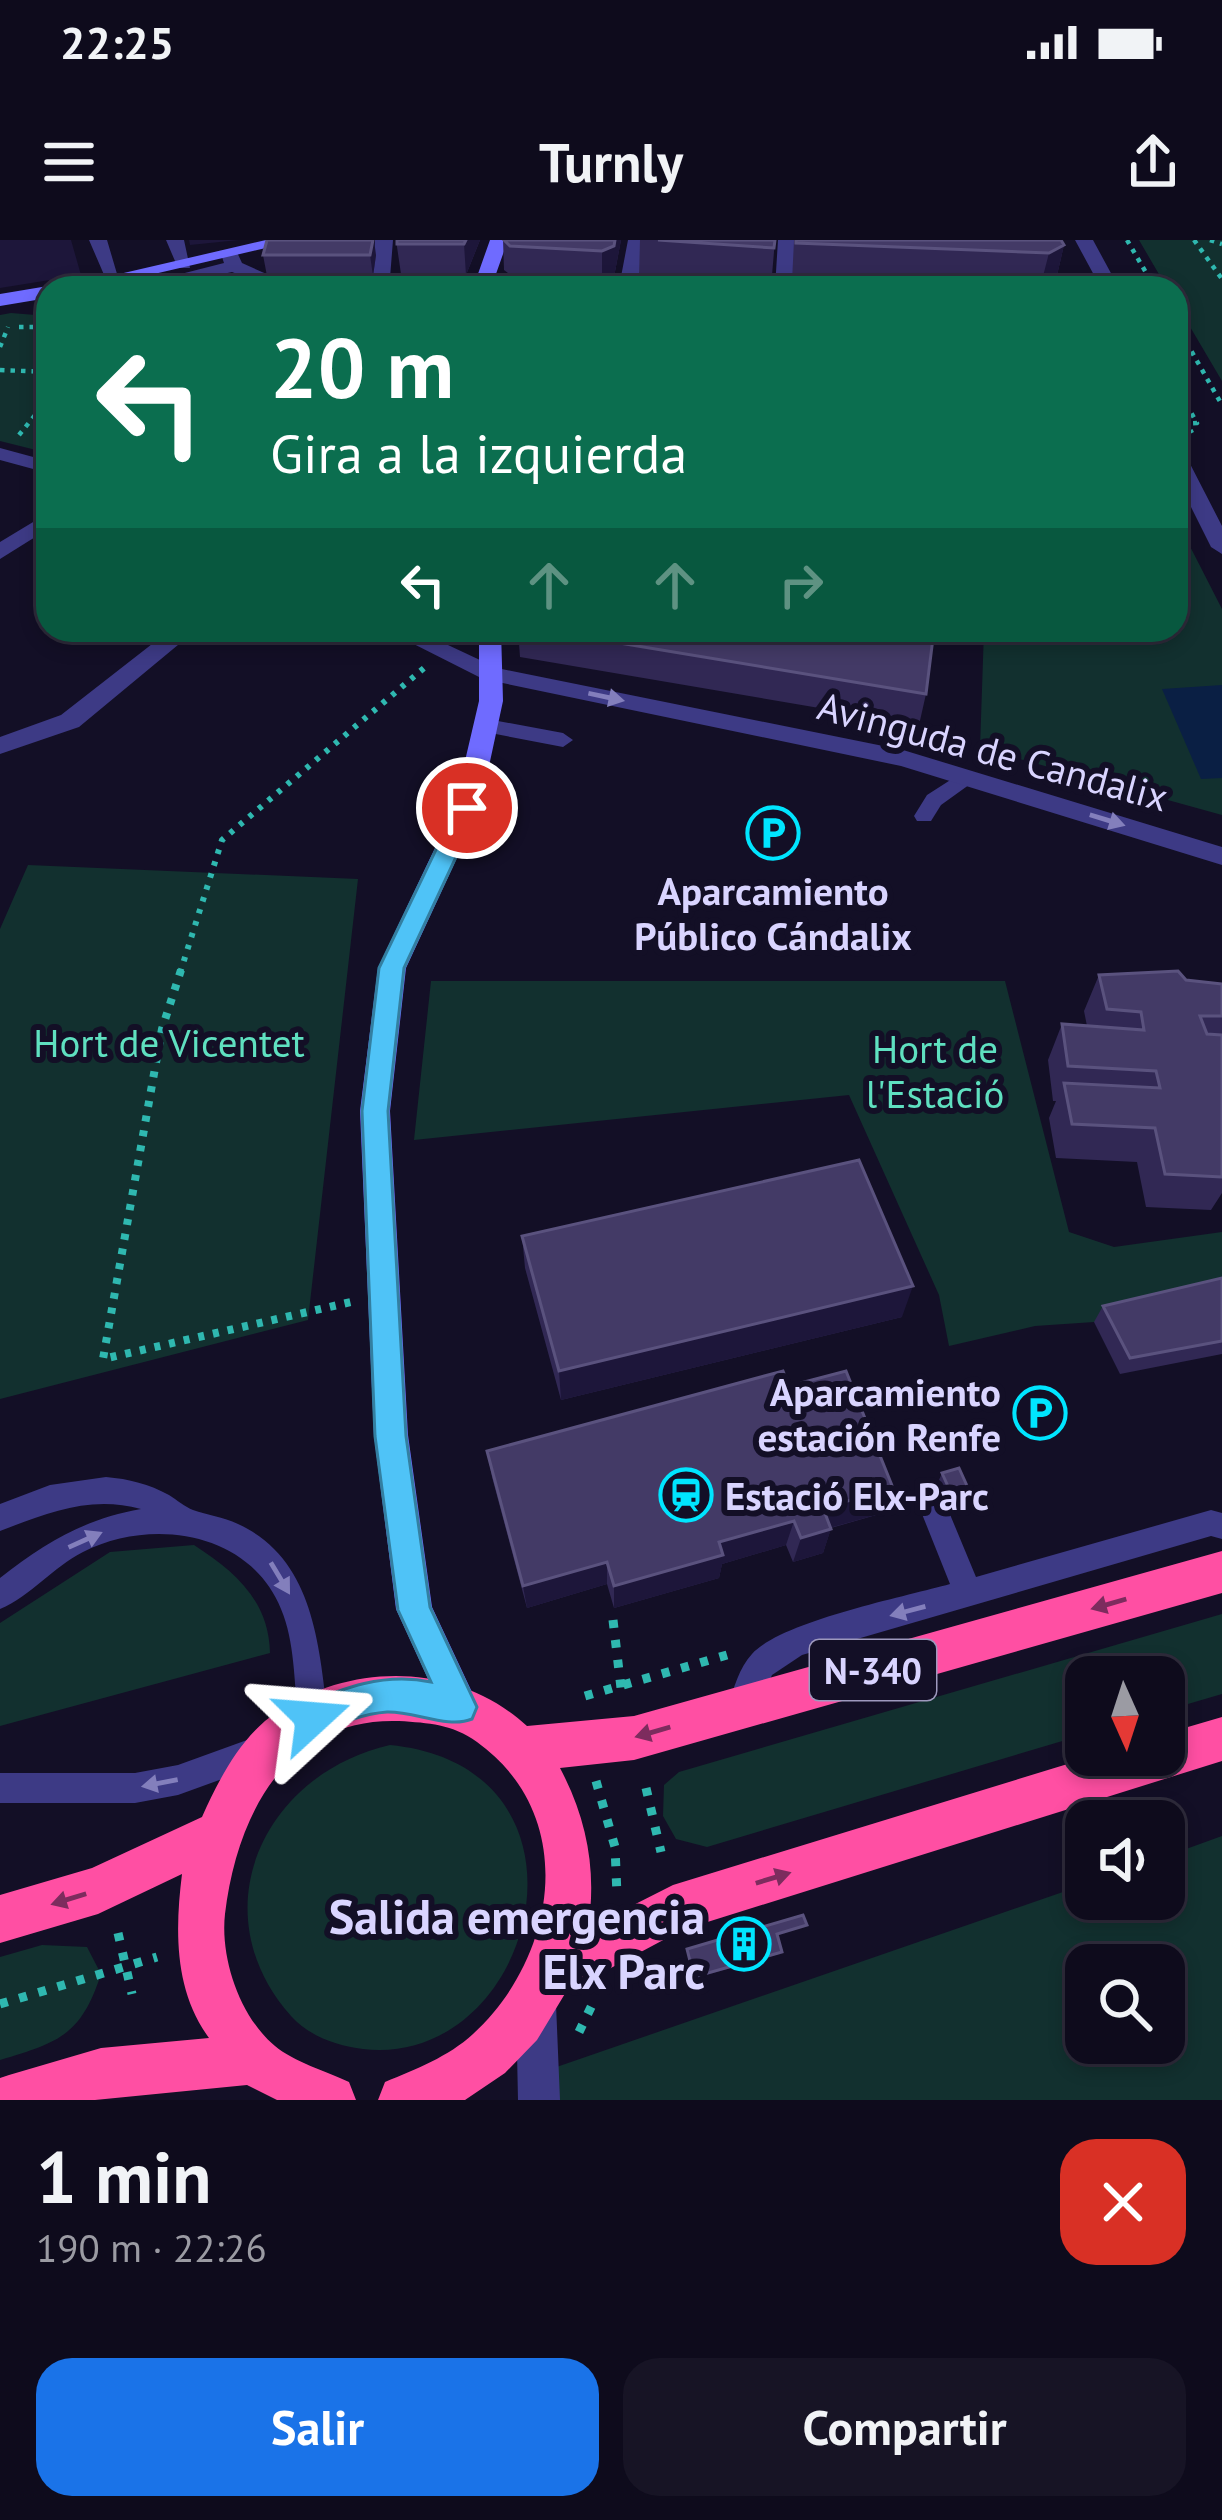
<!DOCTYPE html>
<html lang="es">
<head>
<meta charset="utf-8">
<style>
	:root { --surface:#0e0b1c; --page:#171425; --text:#f1f3f6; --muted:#9b9ba3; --line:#2e2b3b; --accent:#1a73e8 }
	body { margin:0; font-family:"PT Sans",sans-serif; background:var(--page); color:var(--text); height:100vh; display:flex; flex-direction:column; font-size:45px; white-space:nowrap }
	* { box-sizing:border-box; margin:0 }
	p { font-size:39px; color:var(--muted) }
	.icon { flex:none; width:66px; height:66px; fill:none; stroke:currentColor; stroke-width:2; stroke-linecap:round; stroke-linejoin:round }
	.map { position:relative; height:1860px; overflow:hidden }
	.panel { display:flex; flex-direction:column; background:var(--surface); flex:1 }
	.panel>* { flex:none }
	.top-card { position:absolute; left:36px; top:36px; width:1152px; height:366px; border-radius:36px; box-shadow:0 6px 18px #0003,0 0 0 3px var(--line); background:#0b6e4f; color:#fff; overflow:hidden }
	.needle { width:78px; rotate:177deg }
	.buttons { position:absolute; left:1065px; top:1416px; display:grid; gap:24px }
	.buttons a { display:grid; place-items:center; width:120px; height:120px; border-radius:24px; background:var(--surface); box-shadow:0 6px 18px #0003,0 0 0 3px var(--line); font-size:60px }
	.pin { position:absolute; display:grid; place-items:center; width:102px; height:102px; color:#fff; margin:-51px; border:6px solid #fff; border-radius:50%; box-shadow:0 3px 12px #0007 }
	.me { position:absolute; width:132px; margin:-66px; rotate:71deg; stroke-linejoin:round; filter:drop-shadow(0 0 9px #0008) }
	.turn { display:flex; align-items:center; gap:42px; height:252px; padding:0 36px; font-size:54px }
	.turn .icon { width:156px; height:156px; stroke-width:2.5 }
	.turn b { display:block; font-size:84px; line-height:102px }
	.lanes { display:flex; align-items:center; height:114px; padding:0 36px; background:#0003; justify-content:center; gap:60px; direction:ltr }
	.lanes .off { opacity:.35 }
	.round { display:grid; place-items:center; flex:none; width:126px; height:126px; border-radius:36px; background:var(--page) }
	.head { display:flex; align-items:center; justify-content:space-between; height:204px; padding:0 36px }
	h1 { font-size:72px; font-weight:800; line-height:90px }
	.action { display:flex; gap:24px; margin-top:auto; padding:24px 36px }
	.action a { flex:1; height:138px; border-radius:36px; background:var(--accent); color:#fff; font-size:48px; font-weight:800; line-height:138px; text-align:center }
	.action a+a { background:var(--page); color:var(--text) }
	.status { display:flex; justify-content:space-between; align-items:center; height:84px; padding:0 60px; background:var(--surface); direction:ltr }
	.status svg { height:33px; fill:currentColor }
	header { display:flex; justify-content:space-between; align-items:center; height:156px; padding:0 36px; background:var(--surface); font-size:54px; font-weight:800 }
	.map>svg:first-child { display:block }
	.green { fill:#12302f; fill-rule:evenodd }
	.water { fill:#0a1f44 }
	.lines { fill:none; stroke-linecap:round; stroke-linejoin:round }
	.path-far3 { stroke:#2fb8b0; stroke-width:4.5; stroke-dasharray:4.5 6; stroke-linecap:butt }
	.path-far2 { stroke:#2fb8b0; stroke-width:6; stroke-dasharray:4.5 8; stroke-linecap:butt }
	.path-far1 { stroke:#2fb8b0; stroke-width:8; stroke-dasharray:6 9; stroke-linecap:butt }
	.path { stroke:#2fb8b0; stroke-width:9; stroke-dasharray:8 12; stroke-linecap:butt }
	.lane { fill:#3d3a85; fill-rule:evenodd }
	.street { fill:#3d3a85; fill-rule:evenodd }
	.secondary { fill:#6f6bff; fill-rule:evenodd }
	.highway { fill:#ff4fa3; fill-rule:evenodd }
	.wall { fill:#312854 }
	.shaded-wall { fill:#1d163a }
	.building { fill:#433a66; stroke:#5a527e; stroke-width:3 }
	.oneway { fill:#837fbc }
	.oneway2 { fill:#7d2c5e }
	.route { fill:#4fc3f7; stroke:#337fa1; stroke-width:3 }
	.labels { text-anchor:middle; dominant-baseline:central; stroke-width:12; stroke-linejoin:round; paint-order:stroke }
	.shield { fill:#130f26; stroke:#9e99be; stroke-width:3 }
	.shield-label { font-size:36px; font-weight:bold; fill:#d9d4ff }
	.street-label { font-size:39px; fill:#d9d4ff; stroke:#130f26 }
	.poi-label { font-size:39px; font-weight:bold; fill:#d9d4ff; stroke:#130f26 }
	.park-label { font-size:39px; fill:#5fe0c0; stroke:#130f26 }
	.near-poi-label { font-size:48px; font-weight:bold; fill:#d9d4ff; stroke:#130f26; text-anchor:end }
</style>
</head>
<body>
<div class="status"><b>22:25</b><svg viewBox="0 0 49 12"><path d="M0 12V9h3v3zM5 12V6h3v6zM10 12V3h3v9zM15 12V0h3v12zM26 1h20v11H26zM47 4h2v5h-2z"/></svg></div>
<header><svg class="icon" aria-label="menu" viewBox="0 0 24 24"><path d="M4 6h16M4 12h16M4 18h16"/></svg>Turnly<svg class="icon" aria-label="share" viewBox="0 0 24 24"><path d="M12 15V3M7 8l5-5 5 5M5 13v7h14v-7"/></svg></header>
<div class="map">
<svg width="1222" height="1860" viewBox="0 0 1222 1860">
	<rect width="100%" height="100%" fill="#130f26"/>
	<path class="green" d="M1139,0H1222V141L1176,63V48H1167Z
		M11,73L48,76V213L0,201V75Z
		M1176,279L1222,369V575L980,508L984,390H1176Z
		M28,625L358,639L308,1080L0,1159V689Z
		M431,741H1005L1069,992L1114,1007L1222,992V1051L1094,1082L1035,1086L949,1106L939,1055L849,855L414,900Z
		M194,1305C234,1331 269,1360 270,1413L0,1486V1383L110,1312Z
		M1222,1374V1454L1164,1471V1437H1086V1494L707,1607L676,1599L663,1576L664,1545L679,1532Z
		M390,1505C613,1527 536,1829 363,1809C337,1806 309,1796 291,1776C199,1672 263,1534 390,1505Z
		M1222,1596V1860H549L545,1831L1086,1644V1659H1164V1617ZM1086,1725H1164V1803H1086Z
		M42,1705L87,1707L101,1734C81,1795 60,1802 0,1820V1717Z"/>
	<path class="water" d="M1222,445V538L1201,539L1162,449Z"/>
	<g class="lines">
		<path class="path-far3" d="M1127,0L1155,48
			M1194,0L1222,39
			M1210,0L1222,4
			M1176,84L1222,165
			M19,87H48
			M0,107L8,87
			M0,130L48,132
			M1176,146L1197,183L1176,184
			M1176,162L1192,193
			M19,195L48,159"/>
		<path class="path-far2" d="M1123,390L1125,400
			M180,733L222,600L424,428"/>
		<path class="path-far1" d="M181,730L162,789L103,1119L351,1062"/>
		<path class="path" d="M613,1380L621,1448
			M585,1456L727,1415
			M596,1541L615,1607L617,1655
			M646,1548L661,1612
			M118,1693L132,1754
			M0,1764L157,1717
			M579,1792L593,1763"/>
		<path class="lane" d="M487,479L563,493L573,500L563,507L480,491V481Z
			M966,530L973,532V542L941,565L931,581H917L914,576L927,555Z
			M106,1237C129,1239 149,1244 169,1255C177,1260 185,1267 193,1270C207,1275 223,1277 238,1284C314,1319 319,1405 328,1478L324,1489L313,1493L302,1489L298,1478C294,1442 295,1402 281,1369C250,1292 152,1277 83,1312C53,1327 31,1356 0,1369V1338C45,1303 84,1279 141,1269C90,1255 47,1273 0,1291V1264L50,1245Z
			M934,1256L944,1260L976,1337L1211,1270L1222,1273V1299L1211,1296L802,1415L772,1435L753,1476L743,1481L733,1476L728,1466C734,1448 739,1428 752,1414C782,1381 904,1357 950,1344L920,1269L924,1260Z
			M258,1496L269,1500L273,1511L269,1522L178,1555L135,1563H0V1533H135L178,1525Z"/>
		<path class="street" d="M89,0H107L120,44H108Z
			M166,0H184L190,28H178Z
			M375,0H393L390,38L620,42L628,0H646L638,42H666L675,48L268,46L232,32L160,48H126L224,23L221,14L230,9L236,10L242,23L271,36L372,37Z
			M778,0H796L793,48H775Z
			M1075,0H1093L1119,48H1101Z
			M0,208L48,221V233L0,220Z
			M1176,210L1186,216L1222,286V314L1211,307L1176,237Z
			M48,273V289L0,319V302Z
			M170,390H196L79,487L0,514V497L61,475Z
			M386,390H416L497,428L903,510L1222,607V625L901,526L483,439Z
			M536,1744L550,1750L556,1764L560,1860H518L516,1764L522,1750Z"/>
		<path class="secondary" d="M266,0H300L94,48H59Z
			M490,0H508L491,48H473Z
			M48,46L54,48H48V58L0,66V54Z
			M479,390H501L503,461L480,568L406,728L390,871L408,1195L432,1367L479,1467L473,1480L460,1486L447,1480L396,1369L374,1195L360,871L378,728L454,568L479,461Z"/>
		<path class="highway" d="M1222,1311V1353L634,1520L560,1528C587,1579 597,1631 588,1688L673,1645L1097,1515H1164V1494L1222,1477V1521L682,1690L566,1752L537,1800L505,1833L465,1860H378L385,1842C416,1829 448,1817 473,1794C557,1717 580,1576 477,1502C452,1484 429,1483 399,1481C286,1477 237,1575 225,1674C220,1718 240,1777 275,1806C294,1822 326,1831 349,1842L356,1860H277L247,1845L95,1860H0V1838L9,1835L101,1808L209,1798C174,1750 175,1690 182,1634L98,1674L0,1703V1655L92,1628L202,1577C219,1539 241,1496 277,1472C354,1421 458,1423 527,1486L634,1476Z"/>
	</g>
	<path class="wall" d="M396,0H480L466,35L401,34Z
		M503,0H621L614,37L602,42L512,36L504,30Z
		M640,0H775L771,47L639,38Z
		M794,0H1061L1064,5L1055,44L1047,48H945L792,42Z
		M263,15H376L373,36H267Z
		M518,390H934L926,454L919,485L520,417Z
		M1099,735L1222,744V953L1211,970L1146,967L1137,922L1056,918L1049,878L1056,861H1053L1048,820L1062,784L1087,786L1084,771Z
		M522,996L902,1077L561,1160L525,1028Z
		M1222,1038V1114L1120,1134L1094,1082L1103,1066Z
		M789,1146L893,1248L883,1273L831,1288L823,1313L793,1322L786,1305L722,1324L719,1338L614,1368L607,1344L527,1368L492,1237L487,1211Z
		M942,1233L968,1248L964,1255L947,1260L939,1240Z"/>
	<path class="shaded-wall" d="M0,0H71L81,35L0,48Z
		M189,0H239L190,5Z
		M373,0H374L376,15L373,36L370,15Z
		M466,0H480L466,35L464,4Z
		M615,0H621L614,37L602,42V11Z
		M1064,5L1055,44L1047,48H1040L1049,13Z
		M913,1046L902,1077L561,1160L559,1131Z
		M893,1248L883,1273L815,1292L823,1268Z
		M968,1248L964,1255L947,1260L951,1253Z
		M794,1281L786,1305L722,1324L719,1338L614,1368V1346L719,1302Z
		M831,1289L823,1313L793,1322L801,1298Z
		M607,1322V1344L527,1368L523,1346Z
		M782,1712L779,1714L693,1739L694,1737Z"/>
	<path class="building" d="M267,0H373L370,15H263Z
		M397,0H466L464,4H397Z
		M504,0H615L614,6L602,11L510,6Z
		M658,0H775L774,8Z
		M796,0H1061L1064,5L1049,13L796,3Z
		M541,390H934L926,454Z
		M1178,731L1186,740L1222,744V776H1200L1207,794L1222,795V937L1165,934L1155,888L1072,884L1064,843L1160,848L1156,831L1068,826L1062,784L1144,790L1141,772L1107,769L1099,735Z
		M859,920L913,1046L559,1131L522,996Z
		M1222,1038V1101L1130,1118L1103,1066Z
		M783,1131L789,1146L846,1131L893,1248L823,1268L831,1289L801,1298L794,1281L719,1302L723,1315L614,1346L607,1322L523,1346L487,1211Z
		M959,1228L968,1248L951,1253L942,1233Z
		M803,1675L807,1685L777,1694L782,1712L694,1737L687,1709Z"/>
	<defs><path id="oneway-solid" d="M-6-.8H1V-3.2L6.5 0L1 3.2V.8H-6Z" transform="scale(3)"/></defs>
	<g class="oneway">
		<use href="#oneway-solid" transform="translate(606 457) rotate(12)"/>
		<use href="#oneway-solid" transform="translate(1107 580) rotate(17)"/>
		<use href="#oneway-solid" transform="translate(85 1300) rotate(-24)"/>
		<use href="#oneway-solid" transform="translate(280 1338) rotate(59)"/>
		<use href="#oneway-solid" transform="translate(908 1371) rotate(165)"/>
		<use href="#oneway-solid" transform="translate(160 1543) rotate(169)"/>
	</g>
	<g class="oneway2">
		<use href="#oneway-solid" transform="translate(1109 1364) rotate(164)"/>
		<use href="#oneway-solid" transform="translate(653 1492) rotate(164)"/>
		<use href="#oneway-solid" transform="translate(773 1638) rotate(-17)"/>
		<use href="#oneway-solid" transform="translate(69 1659) rotate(163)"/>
	</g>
	<path class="route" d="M467,560L479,568L404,728L388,871L406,1196L430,1367L477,1467L472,1479C448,1489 414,1471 387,1472C360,1474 337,1485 313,1495L301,1490L296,1478L301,1466C343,1448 384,1432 431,1442L398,1370L375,1196L362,871L379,728L456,568Z"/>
	<defs>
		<g id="parking-ring" transform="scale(2.7)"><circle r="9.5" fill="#130f26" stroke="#00e5ff" stroke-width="1.5"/><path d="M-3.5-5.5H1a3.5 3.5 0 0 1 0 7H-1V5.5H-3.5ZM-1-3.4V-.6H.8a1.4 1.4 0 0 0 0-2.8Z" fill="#00e5ff"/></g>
		<g id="station-ring" transform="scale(2.7)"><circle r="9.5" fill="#130f26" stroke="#00e5ff" stroke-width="1.5"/><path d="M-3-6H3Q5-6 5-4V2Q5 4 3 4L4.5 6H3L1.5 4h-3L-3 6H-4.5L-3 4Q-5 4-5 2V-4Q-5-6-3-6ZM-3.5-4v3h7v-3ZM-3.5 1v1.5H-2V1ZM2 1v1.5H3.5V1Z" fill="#00e5ff"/></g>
		<g id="building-ring" transform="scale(2.7)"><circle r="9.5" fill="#130f26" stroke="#00e5ff" stroke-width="1.5"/><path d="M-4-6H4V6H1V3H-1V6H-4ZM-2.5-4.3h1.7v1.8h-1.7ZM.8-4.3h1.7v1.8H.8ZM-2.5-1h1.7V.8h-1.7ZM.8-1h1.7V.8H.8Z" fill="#00e5ff"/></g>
	</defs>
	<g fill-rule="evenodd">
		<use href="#parking-ring" x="773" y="593"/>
		<use href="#parking-ring" x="1040" y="1173"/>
		<use href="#station-ring" x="686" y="1255"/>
		<use href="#building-ring" x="744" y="1704"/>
	</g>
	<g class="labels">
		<rect class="shield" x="810" y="1400" width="126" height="60" rx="9"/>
		<g class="shield-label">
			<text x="873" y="1430">N-340</text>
		</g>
		<g class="street-label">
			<text transform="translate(993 511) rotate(15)">Avinguda de Candalix</text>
		</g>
		<g class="poi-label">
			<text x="773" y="650">Aparcamiento<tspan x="773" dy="45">Público Cándalix</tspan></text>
			<text x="1001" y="1151" text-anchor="end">Aparcamiento<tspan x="1001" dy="45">estación Renfe</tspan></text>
			<text x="725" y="1255" text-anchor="start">Estació Elx-Parc</text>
		</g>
		<g class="park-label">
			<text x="169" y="802">Hort de Vicentet</text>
			<text x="935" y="808">Hort de<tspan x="935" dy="45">l'Estació</tspan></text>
		</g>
		<g class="near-poi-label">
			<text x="705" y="1676">Salida emergencia<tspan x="705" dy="55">Elx Parc</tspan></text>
		</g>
	</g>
</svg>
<div class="buttons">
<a><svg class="needle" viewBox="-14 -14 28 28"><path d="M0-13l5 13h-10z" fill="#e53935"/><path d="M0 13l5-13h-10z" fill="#9b9ba3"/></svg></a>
<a><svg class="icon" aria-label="sound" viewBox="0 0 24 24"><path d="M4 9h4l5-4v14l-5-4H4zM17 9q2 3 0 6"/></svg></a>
<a><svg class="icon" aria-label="search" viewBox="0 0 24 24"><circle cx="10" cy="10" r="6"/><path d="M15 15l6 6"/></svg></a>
</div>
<div class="pin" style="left:467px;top:568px;background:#d93025"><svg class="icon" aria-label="arrive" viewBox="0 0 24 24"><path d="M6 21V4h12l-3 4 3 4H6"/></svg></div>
<svg class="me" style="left:313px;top:1478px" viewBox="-20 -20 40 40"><path d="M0-17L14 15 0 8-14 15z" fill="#4fc3f7" stroke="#fff" stroke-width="4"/></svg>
<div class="top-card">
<div class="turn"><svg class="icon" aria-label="left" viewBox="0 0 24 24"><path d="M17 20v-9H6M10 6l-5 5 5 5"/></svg><div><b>20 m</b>Gira a la izquierda</div></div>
<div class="lanes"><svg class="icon" aria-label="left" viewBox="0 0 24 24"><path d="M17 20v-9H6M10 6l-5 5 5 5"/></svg><svg class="icon off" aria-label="ahead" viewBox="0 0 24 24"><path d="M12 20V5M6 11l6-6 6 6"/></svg><svg class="icon off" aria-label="ahead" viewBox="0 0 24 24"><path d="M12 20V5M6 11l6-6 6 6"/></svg><svg class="icon off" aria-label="right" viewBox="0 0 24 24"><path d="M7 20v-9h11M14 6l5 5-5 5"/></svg></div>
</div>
</div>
<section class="panel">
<div class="head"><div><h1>1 min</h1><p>190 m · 22:26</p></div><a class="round" style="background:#d93025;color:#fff"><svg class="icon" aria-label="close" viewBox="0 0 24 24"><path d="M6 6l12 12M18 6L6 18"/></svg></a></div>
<div class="action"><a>Salir</a><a>Compartir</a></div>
</section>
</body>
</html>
